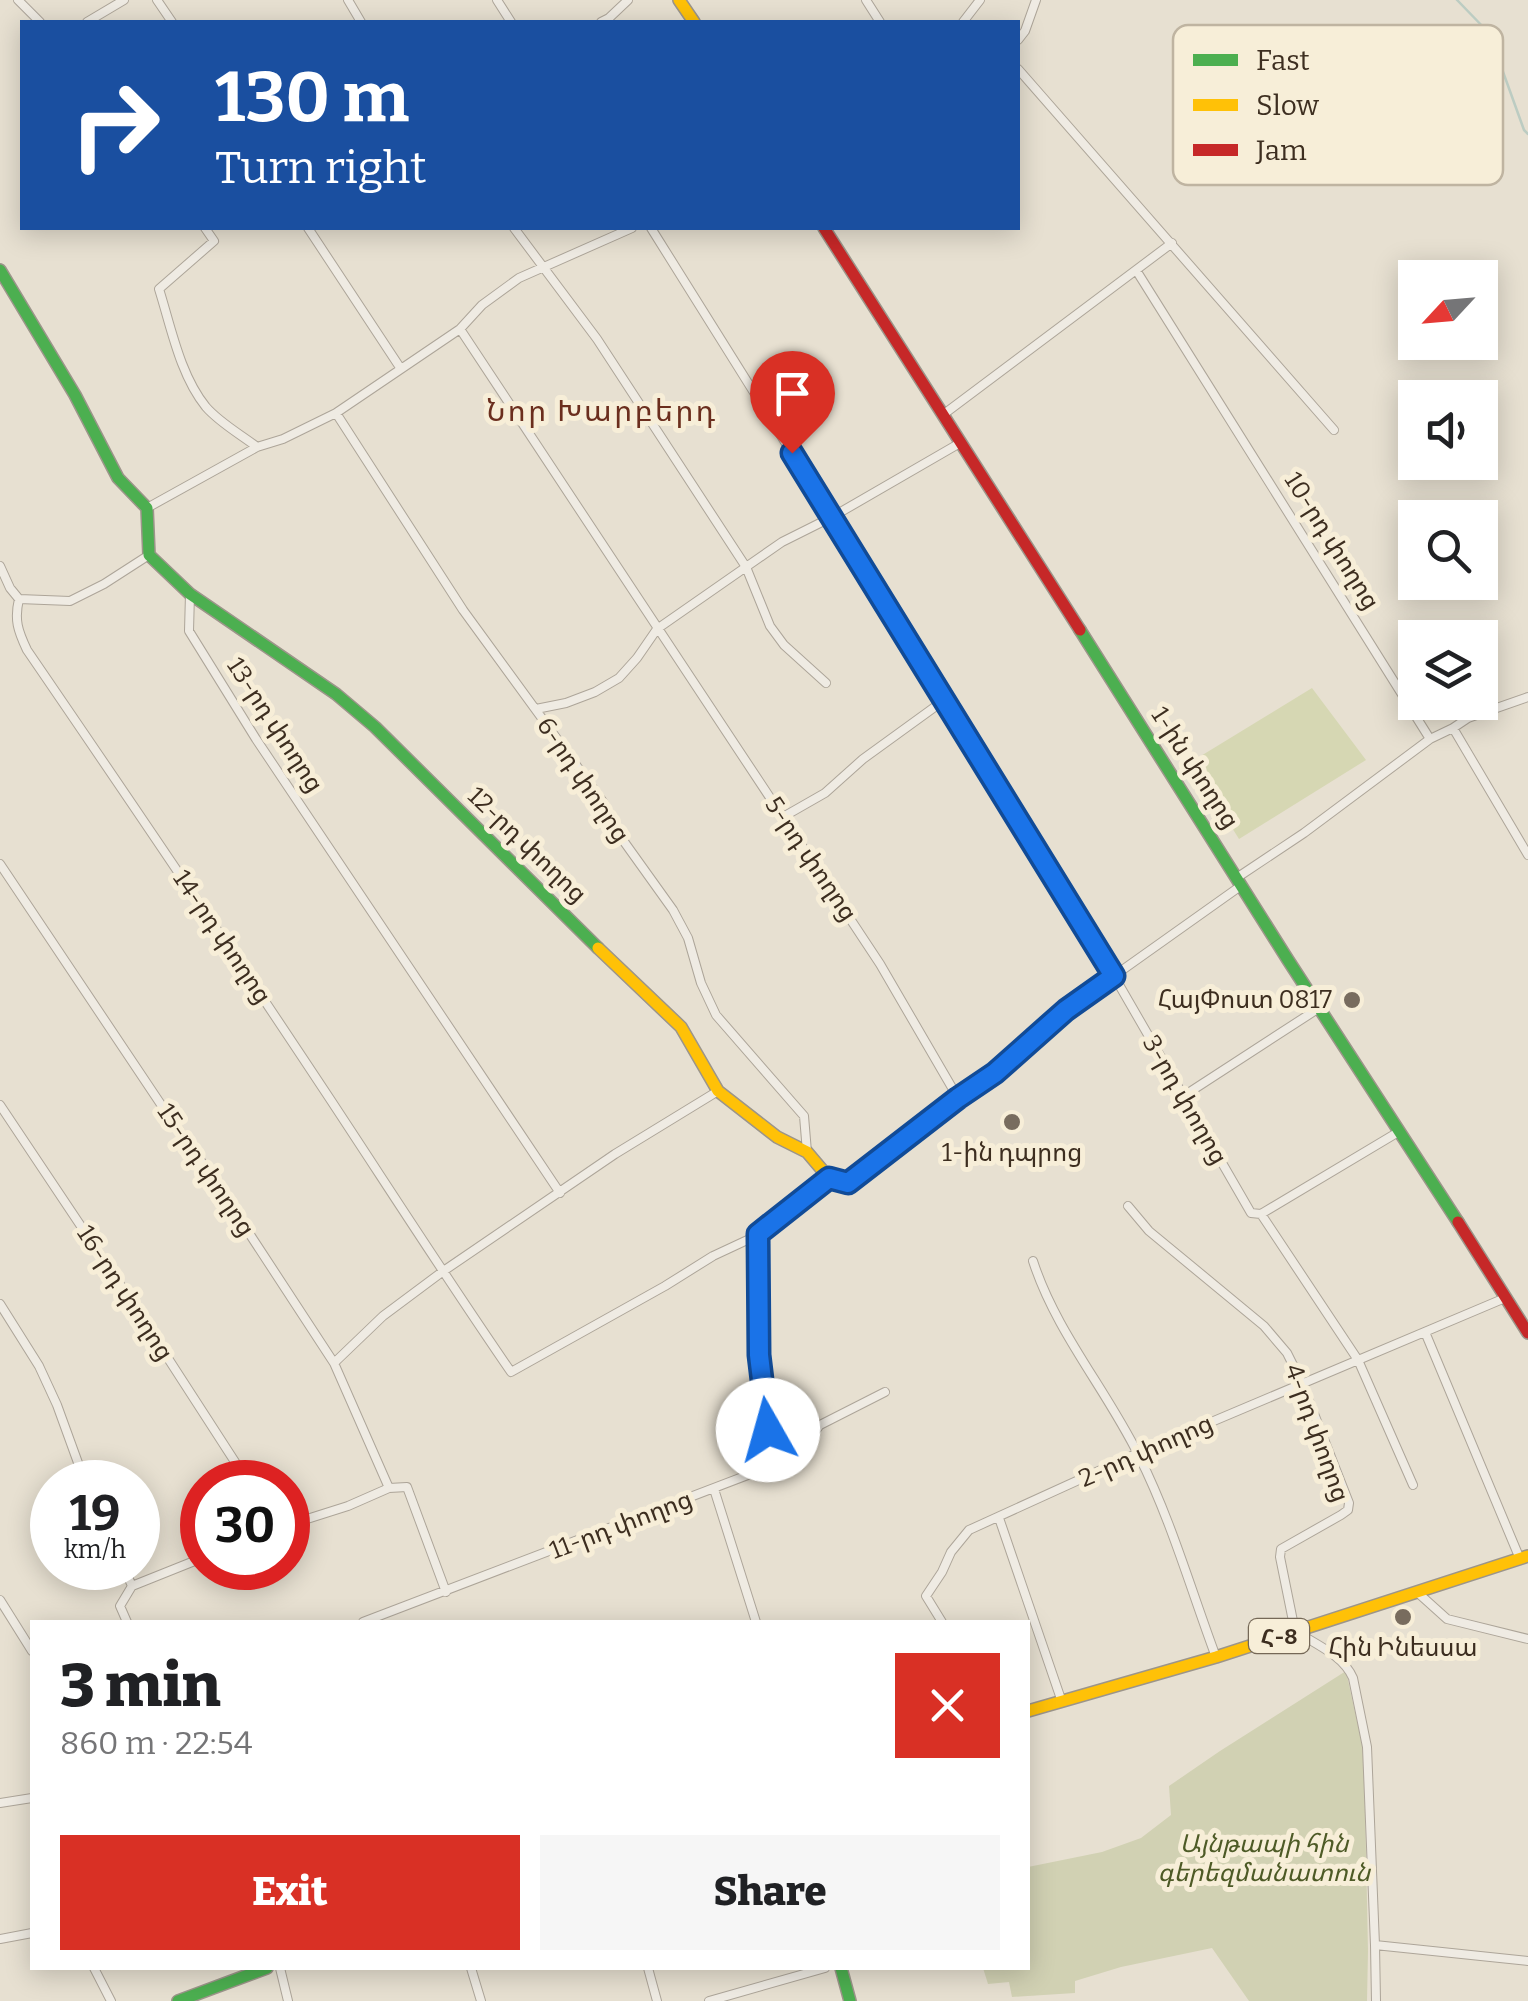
<!DOCTYPE html>
<html lang="en">
<head>
<meta charset="utf-8">
<style>
	:root { --surface:#fff; --page:#f6f6f6; --text:#202124; --muted:#757577; --accent:#d93025 }
	body { margin:0; font-family:Bitter,"Noto Sans Armenian",serif; background:var(--page); color:var(--text); height:100vh; display:flex; flex-direction:column; font-size:38px; white-space:nowrap }
	* { box-sizing:border-box; margin:0 }
	p { font-size:32px; color:var(--muted) }
	.icon { flex:none; width:55px; height:55px; fill:none; stroke:currentColor; stroke-width:2; stroke-linecap:round; stroke-linejoin:round }
	.map { position:relative; flex:1; overflow:hidden }
	.panel { position:absolute; left:30px; top:1620px; width:1000px; height:350px; display:flex; flex-direction:column; background:var(--surface); border-radius:0px; box-shadow:0 5px 25px #0003 }
	.panel>* { flex:none }
	.guide { position:absolute; left:20px; top:20px; width:1000px; height:210px; border-radius:0px; box-shadow:0 5px 25px #0003; background:#1a4fa0; color:#fff; overflow:hidden }
	.needle { width:65px; rotate:244deg }
	.buttons { position:absolute; left:1398px; top:260px; display:grid; gap:20px }
	.buttons a { display:grid; place-items:center; width:100px; height:100px; border-radius:0px; background:var(--surface); box-shadow:0 5px 25px #0003; font-size:50px }
	.speed { position:absolute; left:30px; top:1460px; display:flex; gap:20px; font-size:50px; font-weight:700; text-align:center }
	.speed>* { display:grid; place-content:center; width:130px; height:130px; border-radius:50%; background:var(--surface); box-shadow:0 5px 25px #0003; line-height:1 }
	.speed small { font-size:25px; font-weight:400 }
	.speed .limit { border:15px solid #d22; background:#fff; color:#111 }
	.pin { position:absolute; display:grid; place-items:center; width:85px; height:85px; color:#fff; margin:-102px -42px; border-radius:50% 50% 50% 0; rotate:-45deg; box-shadow:0 0 10px #0007 }
	.pin .icon { rotate:45deg }
	.me { position:absolute; width:110px; margin:-55px; rotate:353deg; stroke-linejoin:round; filter:drop-shadow(0 0 8px #0008) }
	.turn { display:flex; align-items:center; gap:35px; height:210px; padding:0 30px; font-size:45px }
	.turn .icon { width:130px; height:130px; stroke-width:2.5 }
	.turn b { display:block; font-size:70px; line-height:85px }
	.round { display:grid; place-items:center; flex:none; width:105px; height:105px; border-radius:0px; background:var(--page) }
	.headline { display:flex; align-items:center; justify-content:space-between; height:170px; padding:0 30px }
	h1 { font-size:60px; font-weight:800; line-height:75px }
	.action { display:flex; gap:20px; margin-top:auto; padding:20px 30px }
	.action a { flex:1; height:115px; border-radius:0px; background:var(--accent); color:#fff; font-size:40px; font-weight:800; line-height:115px; text-align:center }
	.action a+a { background:var(--page); color:var(--text) }
	.map>svg:first-child { display:block }
	.green { fill:#d6d7b3 }
	.cemetery { fill:#d1d1b3 }
	.lines { fill:none; stroke-linecap:round; stroke-linejoin:round }
	.stream { stroke:#bcccc2; stroke-width:2.5 }
	.street-casing { stroke:#ada599; stroke-width:10 }
	.fast-casing { stroke:#9c958a; stroke-width:14 }
	.slow-casing { stroke:#9c958a; stroke-width:14 }
	.jam-casing { stroke:#9c958a; stroke-width:14 }
	.street { stroke:#efebe3; stroke-width:8 }
	.fast { stroke:#4caf50; stroke-width:11 }
	.slow { stroke:#ffc107; stroke-width:11 }
	.jam { stroke:#c62828; stroke-width:11 }
	.route-casing { stroke:#114b97; stroke-width:25 }
	.route { stroke:#1a73e8; stroke-width:18 }
	.poi-dot { fill:#786c5e; stroke:#f7eed8; stroke-width:4 }
	.labels { text-anchor:middle; dominant-baseline:central; stroke-width:10; stroke-linejoin:round; paint-order:stroke }
	.shield { fill:#f7eed8; stroke:#756857; stroke-width:2.5 }
	.shield-label { font-size:22px; font-weight:bold; fill:#3d2e20 }
	.street-label { font-size:25px; fill:#3d2e20; stroke:#f7eed8 }
	.poi-label { font-size:25px; fill:#3d2e20; stroke:#f7eed8 }
	.park-label { font-size:25px; font-style:italic; fill:#4d5a26; stroke:#f7eed8 }
	.quarter-label { font-size:30px; letter-spacing:2.5px; fill:#6b2e1e; stroke:#f7eed8 }
	.key { fill:#f7eed8; stroke:#bfb4a1; stroke-width:2.5 }
	.key-label { font-size:28px; fill:#3d2e20 }
</style>
</head>
<body>
<div class="map">
<svg width="1528" height="2001" viewBox="0 0 1528 2001">
	<rect width="100%" height="100%" fill="#e7e0d1"/>
	<path class="green" d="M1312,688L1366,760L1239,839L1191,762Z"/>
	<path class="cemetery" d="M1346,1671L1364,1753L1368,1951L1367,2001H1249L1212,1948L1121,1967L1075,1981V1993L1012,1997L1009,1982L988,1984L983,1968H1028V1867L1102,1852L1141,1838L1171,1815L1169,1786L1220,1751Z"/>
	<g class="lines">
		<path class="stream" d="M1457,0L1489,33L1524,130L1528,134"/>
		<g class="street-casing">
			<path id="street" d="M18,0L40,22
				M157,0L172,22
				M348,0L361,22
				M497,0L511,22
				M866,0L880,22
				M87,22L124,0
				M601,22L609,18L628,0
				M963,22L980,0
				M1018,40L1025,31L1036,0
				M1018,69L1334,430
				M205,228L214,241L159,289C171,327 180,375 206,407C220,423 240,434 257,447
				M308,228L401,369
				M514,228L597,339L746,567L770,626L784,645L826,683
				M651,228L832,517L943,701L1114,976L1251,1213L1261,1214
				M1136,270L1430,739
				M460,329L880,964L958,1098L995,1073L1066,1010L1242,885
				M336,413L463,610L603,802L620,836L673,910L688,938L701,983L716,1015L804,1116L807,1152
				M944,414L1172,243
				M147,508L257,447L283,439L336,413L460,329L482,305L519,278L632,228
				M0,566L10,588L19,599L70,601L104,584L149,555
				M190,594L189,631L256,739L560,1193
				M19,599C14,620 18,631 27,650C129,799 230,948 330,1099C390,1190 449,1282 511,1372L665,1286L713,1256L758,1235L829,1178
				M536,709L566,703L595,692L619,678L637,658L657,629L746,567L782,542L832,517L960,443
				M1453,728L1468,718L1528,697
				M783,817L825,793L863,759L943,701
				M0,864L166,1112L213,1178L334,1363L389,1488
				M1238,877L1304,833L1430,739L1453,728L1528,855
				M1182,1097L1319,1008
				M0,1105L129,1298L248,1482
				M1128,1206L1149,1231L1264,1326L1287,1353L1302,1383L1349,1503L1348,1510L1341,1515L1281,1549L1280,1557L1295,1631C1315,1644 1343,1655 1353,1678L1367,1747L1375,1945
				M1261,1214L1358,1360L1413,1485
				M1261,1214L1400,1131
				M758,1235L759,1355L773,1467
				M1033,1261C1056,1332 1106,1389 1139,1456C1171,1520 1191,1590 1216,1657
				M0,1304L39,1366L57,1405L85,1482
				M1425,1332L1520,1559
				M334,1363L383,1316L442,1272L615,1154L718,1091
				M714,1489L756,1622
				M999,1518L1062,1702
				M288,1525L348,1506L389,1488L407,1487L446,1592
				M124,1568L132,1586
				M132,1586L202,1558
				M1417,1592L1447,1619L1528,1639
				M0,1600L32,1651
				M127,1622L120,1606L132,1586
				M363,1622L808,1452L812,1435L820,1425L885,1392
				M942,1622L926,1596L942,1572L951,1552L969,1530L1138,1453L1505,1298
				M0,1803L32,1798
				M0,1939L32,1933
				M94,1968L111,2001
				M280,1968L288,2001
				M471,1968L481,2001
				M648,1968L657,2001
				M709,2001L825,1968
				M1376,2001L1375,1945L1528,1961"/>
		</g>
		<g class="fast-casing">
			<path id="fast" d="M0,270L75,395L118,478L147,508L149,555L190,594L336,694L375,727L598,948
				M1080,630L1288,960L1458,1222
				M841,1968L850,2001
				M178,2001L267,1968"/>
		</g>
		<g class="slow-casing">
			<path id="slow" d="M679,0L694,22
				M598,948L681,1027L718,1091L777,1137L807,1152L829,1178L847,1183L958,1098
				M1028,1711L1216,1657L1528,1556"/>
		</g>
		<g class="jam-casing">
			<path id="jam" d="M824,228L1080,630
				M1458,1222L1528,1333"/>
		</g>
		<use href="#street" class="street"/>
		<use href="#fast" class="fast"/>
		<use href="#slow" class="slow"/>
		<use href="#jam" class="jam"/>
	</g>
	<g class="lines">
		<g class="route-casing">
			<path id="route" d="M768,1430L759,1355L758,1234L829,1178L848,1183L958,1098L995,1073L1066,1010L1114,976L792,453"/>
		</g>
		<use href="#route" class="route"/>
	</g>
	<g class="poi-dot">
		<circle cx="1352" cy="1000" r="10"/>
		<circle cx="1012" cy="1122" r="10"/>
		<circle cx="1403" cy="1617" r="10"/>
	</g>
	<g class="labels">
		<rect class="shield" x="1249" y="1619" width="60" height="34" rx="8"/>
		<g class="shield-label">
			<text x="1279" y="1636">Հ-8</text>
		</g>
		<g class="street-label">
			<text transform="translate(1332 541) rotate(58)">10-րդ փողոց</text>
			<text transform="translate(275 725) rotate(57)">13-րդ փողոց</text>
			<text transform="translate(1195 768) rotate(57)">1-ին փողոց</text>
			<text transform="translate(583 780) rotate(56)">6-րդ փողոց</text>
			<text transform="translate(527 845) rotate(44)">12-րդ փողոց</text>
			<text transform="translate(811 859) rotate(56)">5-րդ փողոց</text>
			<text transform="translate(222 937) rotate(56)">14-րդ փողոց</text>
			<text transform="translate(1185 1100) rotate(60)">3-րդ փողոց</text>
			<text transform="translate(206 1170) rotate(56)">15-րդ փողոց</text>
			<text transform="translate(125 1293) rotate(57)">16-րդ փողոց</text>
			<text transform="translate(1317 1433) rotate(70)">4-րդ փողոց</text>
			<text transform="translate(1146 1451) rotate(-24)">2-րդ փողոց</text>
			<text transform="translate(621 1525) rotate(-21)">11-րդ փողոց</text>
		</g>
		<g class="poi-label">
			<text x="1332" y="1000" text-anchor="end">ՀայՓոստ 0817</text>
			<text x="1012" y="1153">1-ին դպրոց</text>
			<text x="1403" y="1648">Հին Ինեսսա</text>
		</g>
		<g class="park-label">
			<text x="1264" y="1844">Այնթապի հին<tspan x="1264" dy="29">գերեզմանատուն</tspan></text>
		</g>
		<g class="quarter-label">
			<text x="602" y="411">Նոր Խարբերդ</text>
		</g>
	</g>
	<rect x="1173" y="25" width="330" height="160" rx="15" class="key"/>
	<rect x="1193" y="54" width="45" height="12" fill="#4caf50"/>
	<rect x="1193" y="99" width="45" height="12" fill="#ffc107"/>
	<rect x="1193" y="144" width="45" height="12" fill="#c62828"/>
	<g class="key-label">
		<text x="1256" y="70">Fast</text>
		<text x="1256" y="115">Slow</text>
		<text x="1256" y="160">Jam</text>
	</g>
</svg>
<div class="buttons">
<a><svg class="needle" viewBox="-14 -14 28 28"><path d="M0-13l5 13h-10z" fill="#e53935"/><path d="M0 13l5-13h-10z" fill="#757577"/></svg></a>
<a><svg class="icon" aria-label="sound" viewBox="0 0 24 24"><path d="M4 9h4l5-4v14l-5-4H4zM17 9q2 3 0 6"/></svg></a>
<a><svg class="icon" aria-label="search" viewBox="0 0 24 24"><circle cx="10" cy="10" r="6"/><path d="M15 15l6 6"/></svg></a>
<a><svg class="icon" aria-label="layers" viewBox="0 0 24 24"><path d="M12 4l9 5-9 5-9-5zM3 14l9 5 9-5"/></svg></a>
</div>
<div class="speed"><div>19<small>km/h</small></div><div class="limit">30</div></div>
<div class="pin" style="left:792px;top:453px;background:#d93025"><svg class="icon" aria-label="arrive" viewBox="0 0 24 24"><path d="M6 21V4h12l-3 4 3 4H6"/></svg></div>
<svg class="me" style="left:768px;top:1430px" viewBox="-20 -20 40 40"><circle r="19" fill="#fff"/><path d="M0-13L10 11 0 6-10 11z" fill="#1a73e8"/></svg>
<div class="guide">
<div class="turn"><svg class="icon" aria-label="right" viewBox="0 0 24 24"><path d="M7 20v-9h11M14 6l5 5-5 5"/></svg><div><b>130 m</b>Turn right</div></div>
</div>
<section class="panel">
<div class="headline"><div><h1>3 min</h1><p>860 m · 22:54</p></div><a class="round" style="background:#d93025;color:#fff"><svg class="icon" aria-label="close" viewBox="0 0 24 24"><path d="M6 6l12 12M18 6L6 18"/></svg></a></div>
<div class="action"><a>Exit</a><a>Share</a></div>
</section>
</div>
</body>
</html>
